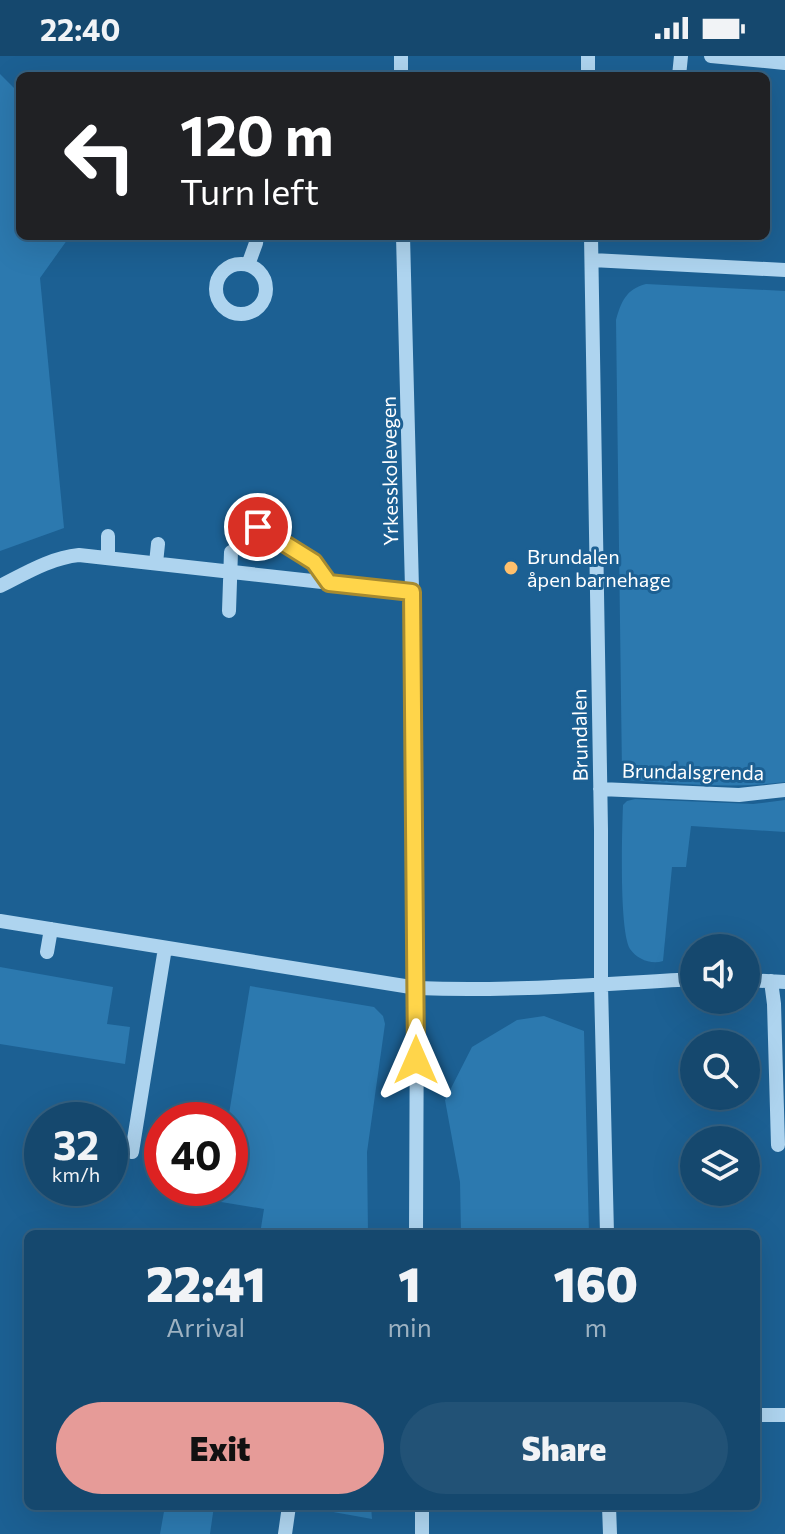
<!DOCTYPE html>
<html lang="en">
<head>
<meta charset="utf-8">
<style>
	:root { --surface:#15486e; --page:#225276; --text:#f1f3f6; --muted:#9db2c2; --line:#346081; --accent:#e69b98 }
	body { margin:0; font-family:Commissioner,sans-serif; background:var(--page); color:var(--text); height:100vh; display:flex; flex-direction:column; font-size:30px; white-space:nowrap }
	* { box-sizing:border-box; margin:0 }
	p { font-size:26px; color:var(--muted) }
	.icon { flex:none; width:44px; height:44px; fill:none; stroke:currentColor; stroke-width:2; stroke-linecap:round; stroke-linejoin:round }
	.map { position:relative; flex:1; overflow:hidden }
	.side { position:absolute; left:24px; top:1174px; width:736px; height:280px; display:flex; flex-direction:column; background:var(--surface); border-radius:12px; box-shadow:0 8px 32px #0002,0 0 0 2px var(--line) }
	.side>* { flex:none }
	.top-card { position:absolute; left:16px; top:16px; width:754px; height:168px; border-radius:12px; box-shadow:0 8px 32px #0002,0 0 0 2px var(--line); background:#202124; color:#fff; overflow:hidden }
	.buttons { position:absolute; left:680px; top:878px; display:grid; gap:16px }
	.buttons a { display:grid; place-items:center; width:80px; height:80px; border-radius:50%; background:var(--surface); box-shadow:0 8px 32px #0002,0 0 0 2px var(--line); font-size:40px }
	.speed { position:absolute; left:24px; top:1046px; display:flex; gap:16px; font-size:40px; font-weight:700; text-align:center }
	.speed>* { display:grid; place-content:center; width:104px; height:104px; border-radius:50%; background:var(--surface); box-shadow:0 8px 32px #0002,0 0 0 2px var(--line); line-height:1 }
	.speed small { font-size:20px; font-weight:400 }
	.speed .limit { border:12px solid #d22; background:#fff; color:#111 }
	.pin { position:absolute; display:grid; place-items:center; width:68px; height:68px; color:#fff; margin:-34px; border:4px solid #fff; border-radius:50%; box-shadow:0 2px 8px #0007 }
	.me { position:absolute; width:88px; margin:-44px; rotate:0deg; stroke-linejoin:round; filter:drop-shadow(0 0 6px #0008) }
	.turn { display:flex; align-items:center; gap:28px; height:168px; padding:0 32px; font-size:36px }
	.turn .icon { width:104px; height:104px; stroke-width:2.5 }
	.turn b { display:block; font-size:56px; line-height:68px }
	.eta { display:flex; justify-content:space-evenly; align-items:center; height:136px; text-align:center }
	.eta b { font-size:48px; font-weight:800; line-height:56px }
	.cta { display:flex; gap:16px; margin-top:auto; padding:16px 32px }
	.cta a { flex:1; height:92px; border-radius:48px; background:var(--accent); color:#111; font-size:32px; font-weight:800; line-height:92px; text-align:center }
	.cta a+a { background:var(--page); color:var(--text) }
	.status { display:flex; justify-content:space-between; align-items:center; height:56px; padding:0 40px; background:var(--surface); direction:ltr }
	.status svg { height:22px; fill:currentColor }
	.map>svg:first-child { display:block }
	.green { fill:#2c79af }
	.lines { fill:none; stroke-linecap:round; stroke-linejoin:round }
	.minor { stroke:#aed4ef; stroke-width:14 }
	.route-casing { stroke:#a68a30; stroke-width:20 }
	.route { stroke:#ffd54a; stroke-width:14 }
	.poi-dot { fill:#ffc06c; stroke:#1c6093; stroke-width:3 }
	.labels { text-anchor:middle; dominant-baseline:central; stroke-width:6; stroke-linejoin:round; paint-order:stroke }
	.street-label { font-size:20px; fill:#fff; stroke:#1c6093 }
	.poi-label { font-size:20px; fill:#fff; stroke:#1c6093; text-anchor:start }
</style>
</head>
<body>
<div class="status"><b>22:40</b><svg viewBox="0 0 49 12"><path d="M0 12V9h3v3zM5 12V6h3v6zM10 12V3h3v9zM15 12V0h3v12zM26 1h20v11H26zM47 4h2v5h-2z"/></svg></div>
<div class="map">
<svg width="785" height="1478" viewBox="0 0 785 1478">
	<rect width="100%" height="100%" fill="#1c6093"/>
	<path class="green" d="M0,18L20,38V180H70L40,222L64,472L0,495Z
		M646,228L785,235V726C733,733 681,728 629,724L623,722L622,717L616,264C621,246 626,233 646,228Z
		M635,743L753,748L785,744V776L691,770L686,811H672L663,905C651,909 637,903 630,893C619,874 622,775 623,749L627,745Z
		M0,911L113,931L107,968L130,971L125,1008L0,988Z
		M250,930L374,951L383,960L385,968L367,1096L368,1178H260L264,1153L215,1145L217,1132H230V1064H228Z
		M544,960L584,975L589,1178H461L460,1126L445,1044L472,991L517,964Z
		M165,1450H214L210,1478H160Z
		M300,1450H371L372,1463Z"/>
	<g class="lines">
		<path class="minor" d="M401,0V20
			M588,0V20
			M711,0L785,7
			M679,20L681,0
			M403,180L414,611L417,932L416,1178
			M591,180L601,774V929L607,1178
			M592,204L785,214
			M216 233a25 25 0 1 1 50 0a25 25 0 1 1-50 0Z
			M248,209L256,187L257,180
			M258,471L314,506L329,527
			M108,502V480
			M156,507L158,488
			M0,530C26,517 50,502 79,499L412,536
			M229,555L231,496
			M600,733L739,739L785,734
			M0,865L417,932C509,936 602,928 694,923
			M47,896L51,873
			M746,924L785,926
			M771,925L774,948L778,1089
			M132,1096L165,892
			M756,1359H785
			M422,1450V1478
			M609,1450L610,1478
			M285,1478L289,1450"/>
	</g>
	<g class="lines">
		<g class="route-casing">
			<path id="route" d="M258,471L314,506L329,527L412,536L416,1004"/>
		</g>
		<use href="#route" class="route"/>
	</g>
	<circle class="poi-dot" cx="511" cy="512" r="8"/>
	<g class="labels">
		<g class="street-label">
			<text transform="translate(389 415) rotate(-91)">Yrkesskolevegen</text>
			<text transform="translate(579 679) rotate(-91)">Brundalen</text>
			<text transform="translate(693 715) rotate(1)">Brundalsgrenda</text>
		</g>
		<g class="poi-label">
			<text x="527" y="500">Brundalen<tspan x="527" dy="23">åpen barnehage</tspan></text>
		</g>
	</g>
</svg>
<div class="buttons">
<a><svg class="icon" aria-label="sound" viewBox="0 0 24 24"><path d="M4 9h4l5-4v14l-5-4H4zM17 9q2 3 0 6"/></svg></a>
<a><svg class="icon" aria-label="search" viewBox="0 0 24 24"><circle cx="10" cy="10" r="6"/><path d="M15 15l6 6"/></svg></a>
<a><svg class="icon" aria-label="layers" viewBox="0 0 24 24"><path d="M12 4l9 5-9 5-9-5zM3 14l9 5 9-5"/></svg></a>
</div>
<div class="speed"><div>32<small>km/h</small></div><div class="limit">40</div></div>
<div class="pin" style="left:258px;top:471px;background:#d93025"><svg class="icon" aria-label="arrive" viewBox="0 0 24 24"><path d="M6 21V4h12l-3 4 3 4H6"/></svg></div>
<svg class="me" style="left:416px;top:1004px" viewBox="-20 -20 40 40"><path d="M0-17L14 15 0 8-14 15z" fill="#ffd54a" stroke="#fff" stroke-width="4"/></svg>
<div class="top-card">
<div class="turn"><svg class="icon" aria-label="left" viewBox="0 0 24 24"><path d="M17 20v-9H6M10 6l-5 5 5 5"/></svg><div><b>120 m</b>Turn left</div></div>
</div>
<section class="side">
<div class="eta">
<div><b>22:41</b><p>Arrival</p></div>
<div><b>1</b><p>min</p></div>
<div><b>160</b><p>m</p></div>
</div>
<div class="cta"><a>Exit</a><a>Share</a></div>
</section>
</div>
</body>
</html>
